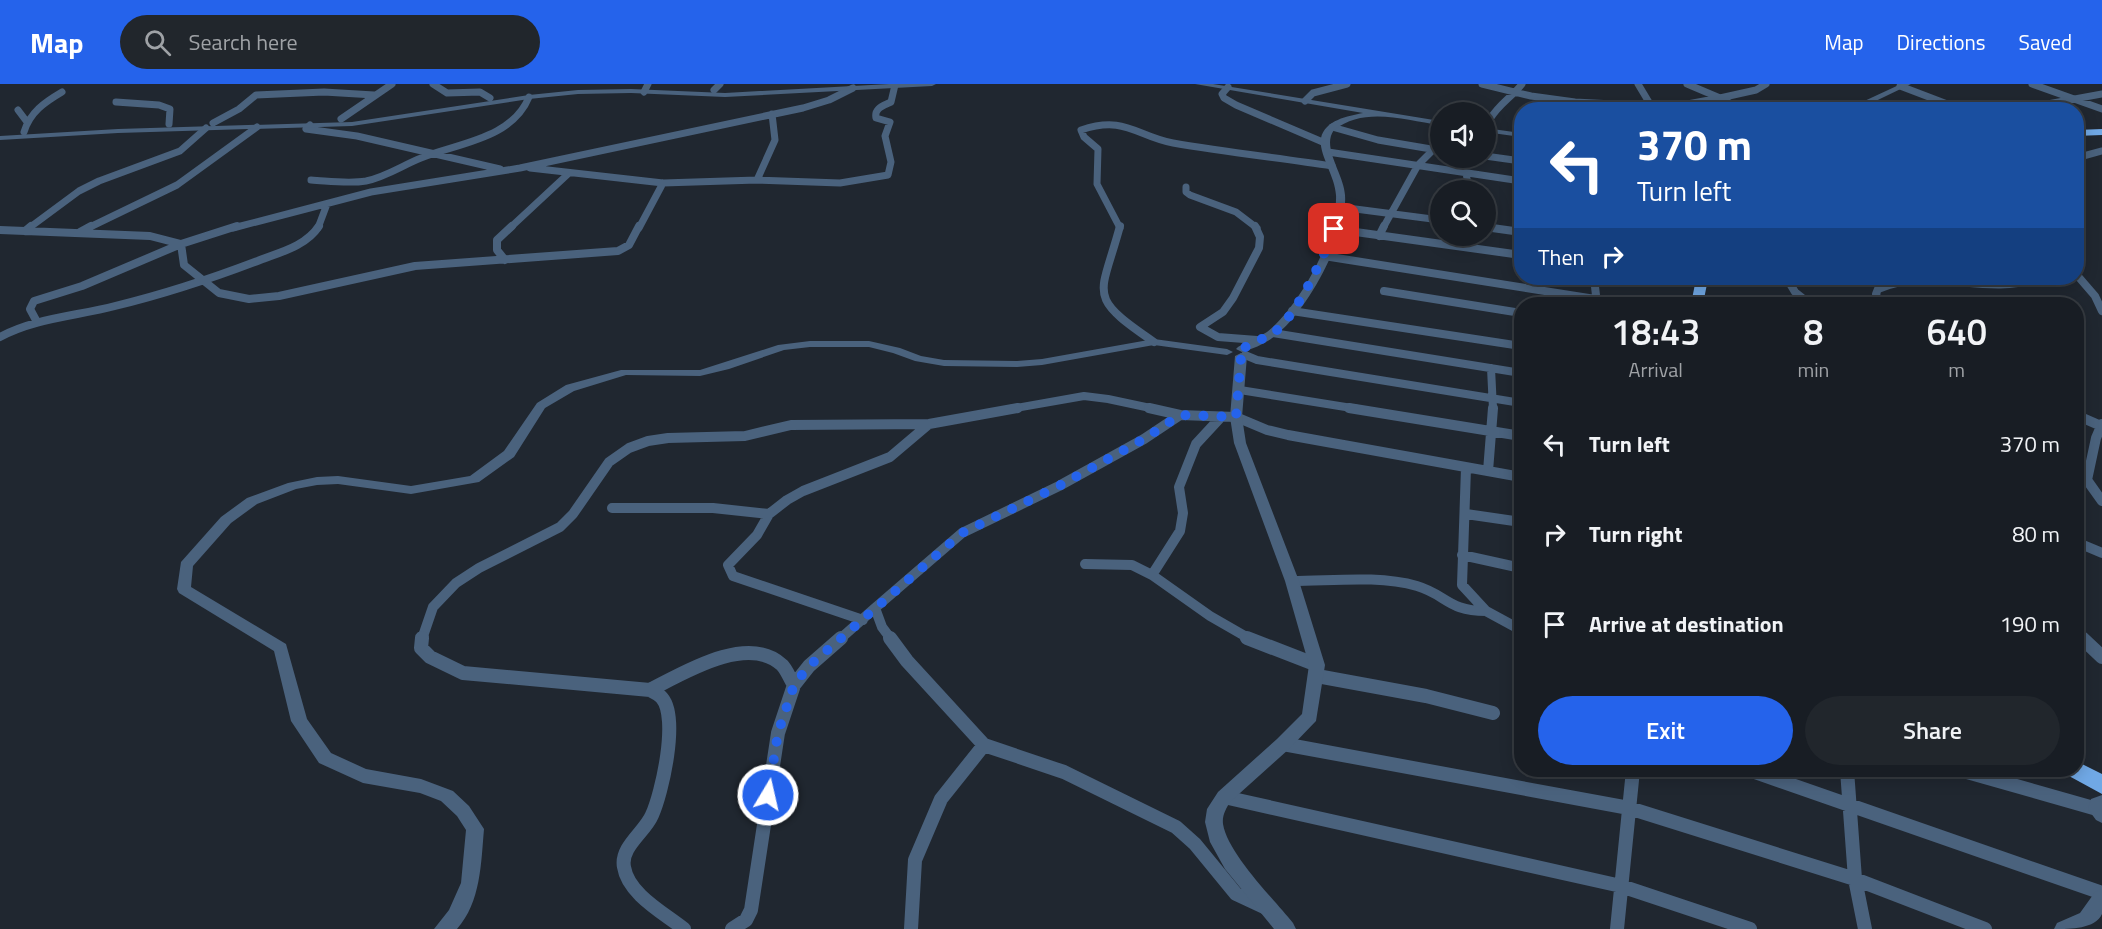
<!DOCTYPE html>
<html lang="en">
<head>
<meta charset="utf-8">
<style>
	:root { --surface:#181d24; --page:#21262c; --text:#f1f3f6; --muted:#9fa2a6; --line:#363b41; --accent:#2563eb }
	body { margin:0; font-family:"Titillium Web",sans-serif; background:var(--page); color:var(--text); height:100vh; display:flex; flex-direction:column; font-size:22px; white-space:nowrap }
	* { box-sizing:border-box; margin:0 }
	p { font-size:20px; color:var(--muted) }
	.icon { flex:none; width:33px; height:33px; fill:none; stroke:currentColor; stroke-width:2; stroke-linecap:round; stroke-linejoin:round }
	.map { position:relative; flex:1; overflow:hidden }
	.side { position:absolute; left:1514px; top:213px; width:570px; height:480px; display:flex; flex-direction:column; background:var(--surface); border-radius:24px; box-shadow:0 3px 15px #0003,0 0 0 2px var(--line) }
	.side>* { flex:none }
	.hud { position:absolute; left:1514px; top:18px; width:570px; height:183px; border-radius:24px; box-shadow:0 3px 15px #0003,0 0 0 2px var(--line); background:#1a4fa0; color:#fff; overflow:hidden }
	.controls { position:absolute; left:1430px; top:18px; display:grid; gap:12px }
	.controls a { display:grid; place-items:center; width:66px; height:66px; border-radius:50%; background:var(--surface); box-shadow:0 3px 15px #0003,0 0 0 2px var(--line); font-size:30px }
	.pin { position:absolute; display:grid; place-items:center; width:51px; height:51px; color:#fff; margin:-26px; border-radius:12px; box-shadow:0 3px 9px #0006 }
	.me { position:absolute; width:66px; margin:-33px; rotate:9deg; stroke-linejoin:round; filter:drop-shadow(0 0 4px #0008) }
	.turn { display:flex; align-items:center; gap:21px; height:126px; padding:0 24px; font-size:27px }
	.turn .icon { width:78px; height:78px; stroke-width:2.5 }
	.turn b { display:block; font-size:42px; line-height:51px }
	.then { display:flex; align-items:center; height:57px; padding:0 24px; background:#0003; gap:12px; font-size:22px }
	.eta { display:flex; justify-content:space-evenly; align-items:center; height:102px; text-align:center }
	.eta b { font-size:36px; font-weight:600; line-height:42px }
	.cta { display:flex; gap:12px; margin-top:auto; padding:12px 24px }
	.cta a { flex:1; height:69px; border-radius:36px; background:var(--accent); color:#fff; font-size:24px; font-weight:600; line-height:69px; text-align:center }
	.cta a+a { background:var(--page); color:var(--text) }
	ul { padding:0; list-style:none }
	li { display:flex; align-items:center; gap:18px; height:90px; padding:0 24px }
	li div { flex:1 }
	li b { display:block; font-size:22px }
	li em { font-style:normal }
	header { display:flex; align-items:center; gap:36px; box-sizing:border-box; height:84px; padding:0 30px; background:var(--accent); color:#fff }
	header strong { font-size:28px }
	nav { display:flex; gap:33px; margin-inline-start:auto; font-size:21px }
	.search { width:420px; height:54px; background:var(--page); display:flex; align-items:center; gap:15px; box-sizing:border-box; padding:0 21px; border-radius:33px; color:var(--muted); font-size:22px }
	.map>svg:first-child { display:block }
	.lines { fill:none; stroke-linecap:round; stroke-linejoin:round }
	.minor-far3 { stroke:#4a627d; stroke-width:7 }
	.minor-far2 { stroke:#4a627d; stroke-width:8 }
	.minor-far1 { stroke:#4a627d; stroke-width:10 }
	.minor { stroke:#4a627d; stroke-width:14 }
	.tertiary { fill:#4a627d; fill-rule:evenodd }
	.trunk { fill:#70a8e5; fill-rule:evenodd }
	.route { stroke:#2563eb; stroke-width:10; stroke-dasharray:0 18 }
</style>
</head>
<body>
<header>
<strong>Map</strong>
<div class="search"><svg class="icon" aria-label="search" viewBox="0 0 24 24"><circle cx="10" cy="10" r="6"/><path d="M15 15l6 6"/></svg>Search here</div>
<nav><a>Map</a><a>Directions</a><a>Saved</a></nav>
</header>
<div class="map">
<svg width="2102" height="845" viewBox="0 0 2102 845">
	<rect width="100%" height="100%" fill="#202730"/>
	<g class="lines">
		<path class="minor-far3" d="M433,0L447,9L480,8L490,14
			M1482,0L1531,12L1575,18L1651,22L1682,21L1720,14L1743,26
			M1638,0L1653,25
			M1687,0L1720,14L1756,6L1766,0
			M2032,0L2102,25
			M1900,2L1963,26
			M1228,3L1222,10L1224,14L1236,21L1325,59
			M714,6L720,0
			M644,8L648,0
			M1305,17L1313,9L1347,0
			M116,18L159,21L170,25L169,40
			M18,26L27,38
			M2014,26L2102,10
			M341,35L392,0
			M213,39L239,25L256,11L324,8L374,11
			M310,41L306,45L357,52L500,85
			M1492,42L1490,35C1500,19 1511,14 1522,0
			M1332,43L1378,56L1437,66
			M24,48C30,28 45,18 62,8
			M1328,68L1521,97
			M1485,72L1521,77
			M2076,74L2102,67
			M530,84L663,99L757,96L775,56L772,30
			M1466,89L1469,106
			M311,96C329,97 348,100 366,97C386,93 403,81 421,74C458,59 512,55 529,13
			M757,96L840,99L888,91L891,78L885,52L890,38L876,34C874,24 883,22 891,18L895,1
			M1515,97L1521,117
			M1186,103V108L1190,111L1236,128L1257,144
			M1340,123L1440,136
			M1485,143L1492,144
			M29,144L79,107L99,97L180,67L206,44
			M88,144L177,101L257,43
			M233,144L371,108L520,84L803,24L829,16L853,4
			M318,144L327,120
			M510,144L568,90
			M639,144L663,99
			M1120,144L1097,100L1098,65L1084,53L1081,46C1125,31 1136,52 1173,59C1226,68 1279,74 1332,82
			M1383,144L1418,81L1433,66L1440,53"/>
		<path class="minor-far2" d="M1120,142C1101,213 1085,211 1154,258
			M1255,142L1260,153L1259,164L1233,214L1223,228L1200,243L1218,253L1257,256
			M1485,143L1521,148
			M1334,145L1521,171
			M0,146L150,152L181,160L237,142
			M25,147L31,142
			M80,148L91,142
			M1379,152L1384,142
			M1324,172L1627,220
			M505,176L497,166V156L512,142
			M2076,190L2095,212L2102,227
			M1594,194L1597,220
			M1662,194L1701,200
			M1790,194L1789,198L1795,208L1810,220
			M1384,207L1521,229
			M1880,220L1876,210L1878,205C1930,182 1987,213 2038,194
			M1292,227L1521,262
			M37,238L30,225L34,217L82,202L181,160L184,181L219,209L249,215L279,212L415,182L618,167L629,161L639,142
			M1273,249L1521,289
			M0,253C35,234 77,232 115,222C165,210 213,194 260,176C281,168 306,162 319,142
			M1245,271L1257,276L1521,319
			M1491,284L1493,325
			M1240,306L1358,325
			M1010,325L1084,312L1108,315L1155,325"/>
		<path class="minor-far1" d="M1149,324L1180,331
			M1349,324L1521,352
			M2076,331L2101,342
			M1221,333L1196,360L1179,403L1183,429L1180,447L1152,491L1210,532L1250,555
			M2102,340L2096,354L2087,396L2102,417
			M1466,384L1462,501L1486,527L1521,546
			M1488,387L1493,324
			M612,424H713L769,430
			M1466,430L1521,438
			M2076,458L2102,469
			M1462,471L1521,484
			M1085,480L1132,481L1152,491
			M1292,497C1332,497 1378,491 1417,502C1447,511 1448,527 1486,527
			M863,536L733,492L728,481L757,451L769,430L787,416L803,407L890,373L929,340
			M2076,548L2083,555
			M422,555L433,523L456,499L479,484L560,443L573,430L609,378L629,364L648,357L668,354L745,352L791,341L929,340L1018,324
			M840,555L875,524
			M891,555L882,543L875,524L962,449L1059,402L1144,355L1180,331L1236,333L1267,346L1288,351L1521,393"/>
		<path class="minor" d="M422,554L421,564L430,573L463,589L650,606C654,608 659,610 662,614C679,634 662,709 652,731C645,748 620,763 624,783C628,810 664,829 684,845
			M890,554L907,577L984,661L1064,688L1176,743L1195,760L1236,810L1266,824
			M1247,554L1317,581
			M2082,554L2102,573
			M1317,592L1426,612L1493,629
			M650,606C683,589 748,549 782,581C787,586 790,595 794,601
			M1283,660L1629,724L1855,795L1985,845
			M1749,686L2102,809
			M1847,686L1855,795L1865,845
			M1960,686L2097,725
			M1224,713L1621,802L1750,845
			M732,845L746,836L751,826L778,649L794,601L809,582L841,554
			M911,845L915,776L941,715L984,661
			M1617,845L1633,686"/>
		<path class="tertiary" d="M889,0H936L932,2L725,13L631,9L578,10L529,15L352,42L118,49L0,56V52L118,45L352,38L529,11L578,6L631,5L725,9Z
			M1195,0H1213L1440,37V41C1405,36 1364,22 1334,46C1321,63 1344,90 1345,111C1348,153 1308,226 1275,252C1266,259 1253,265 1242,268L1236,265L1238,263C1247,257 1258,254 1267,248C1299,223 1338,152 1336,111C1335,92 1318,69 1321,54C1325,36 1348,32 1363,29Z
			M1901,0H1911L1857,26H1845Z
			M1485,44L1521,49V53L1485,48Z
			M1154,255L1227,265L1233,268L1227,271L1154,261L1042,281L1017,283L944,282L915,277L893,269L869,263H810L784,266L729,285L700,292L626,291L574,307L545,324L514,373L479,398L411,410L338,400L317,401L296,405L257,420L231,439L193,482L191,503L286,560L307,635L331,669L366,685L421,695L453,707L469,722L484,745C481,779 481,818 457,845H434L449,826L461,799L466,746L457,732L441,717L420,709L363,699L319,679L291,637L274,567L179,509L177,505L181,478L221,433L247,414L288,399L317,393L338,392L411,402L470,392L504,367L537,319L566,301L621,286H700L778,261L810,257H869L900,264L921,272L944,276L1017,277L1042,275Z
			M1241,269L1247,272L1242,333L1246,359L1299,497L1325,581L1316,637L1289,665L1230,718C1226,725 1222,731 1223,740C1228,770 1273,814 1293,839L1296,845H1274L1225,785L1210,758L1205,738L1207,725L1218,708L1277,655L1302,630L1309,581L1285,497L1234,359L1230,333L1235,272Z
			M2102,711V739L2096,736L2088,725L2091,715Z
			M2102,805C2102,812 2102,823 2102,830C2095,845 2071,845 2054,845L2057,839L2080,829L2095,808Z"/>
		<path class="trunk" d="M2102,45V51L2076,52V46Z
			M1699,194H1711L1707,200L1703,220H1691L1695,200Z
			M2076,677L2102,690V710L2069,692L2066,686H2076Z"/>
	</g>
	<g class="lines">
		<path class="route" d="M768,711L778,649L794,601L809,582L962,449L1059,402L1144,355L1180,331L1236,333L1241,273L1245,271L1242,265C1252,259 1263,255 1272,250C1296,234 1324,172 1334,145"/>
	</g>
</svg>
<div class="controls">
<a><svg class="icon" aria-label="sound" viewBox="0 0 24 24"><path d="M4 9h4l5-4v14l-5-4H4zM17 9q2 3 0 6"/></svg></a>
<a><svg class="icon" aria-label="search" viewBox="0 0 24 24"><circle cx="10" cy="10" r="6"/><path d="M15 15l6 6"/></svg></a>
</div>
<div class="pin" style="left:1334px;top:145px;background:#d93025"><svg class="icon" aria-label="arrive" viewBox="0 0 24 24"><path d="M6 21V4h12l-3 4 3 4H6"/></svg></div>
<svg class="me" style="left:768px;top:711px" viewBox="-20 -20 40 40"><circle r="17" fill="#2563eb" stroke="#fff" stroke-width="3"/><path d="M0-11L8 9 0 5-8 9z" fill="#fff"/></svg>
<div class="hud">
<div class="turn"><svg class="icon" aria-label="left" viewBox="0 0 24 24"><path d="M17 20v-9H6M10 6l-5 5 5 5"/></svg><div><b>370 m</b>Turn left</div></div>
<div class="then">Then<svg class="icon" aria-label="right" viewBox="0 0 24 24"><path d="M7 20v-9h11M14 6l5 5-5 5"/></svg></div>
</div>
<section class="side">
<div class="eta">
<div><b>18:43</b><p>Arrival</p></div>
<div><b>8</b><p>min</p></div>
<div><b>640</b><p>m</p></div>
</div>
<ul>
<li><svg class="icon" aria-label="left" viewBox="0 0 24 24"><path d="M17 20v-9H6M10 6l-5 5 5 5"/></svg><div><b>Turn left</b></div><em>370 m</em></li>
<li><svg class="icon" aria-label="right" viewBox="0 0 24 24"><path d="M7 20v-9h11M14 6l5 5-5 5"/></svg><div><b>Turn right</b></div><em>80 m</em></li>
<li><svg class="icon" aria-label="arrive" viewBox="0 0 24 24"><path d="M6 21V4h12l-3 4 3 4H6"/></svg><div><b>Arrive at destination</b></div><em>190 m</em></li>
</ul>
<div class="cta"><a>Exit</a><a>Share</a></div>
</section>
</div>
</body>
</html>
